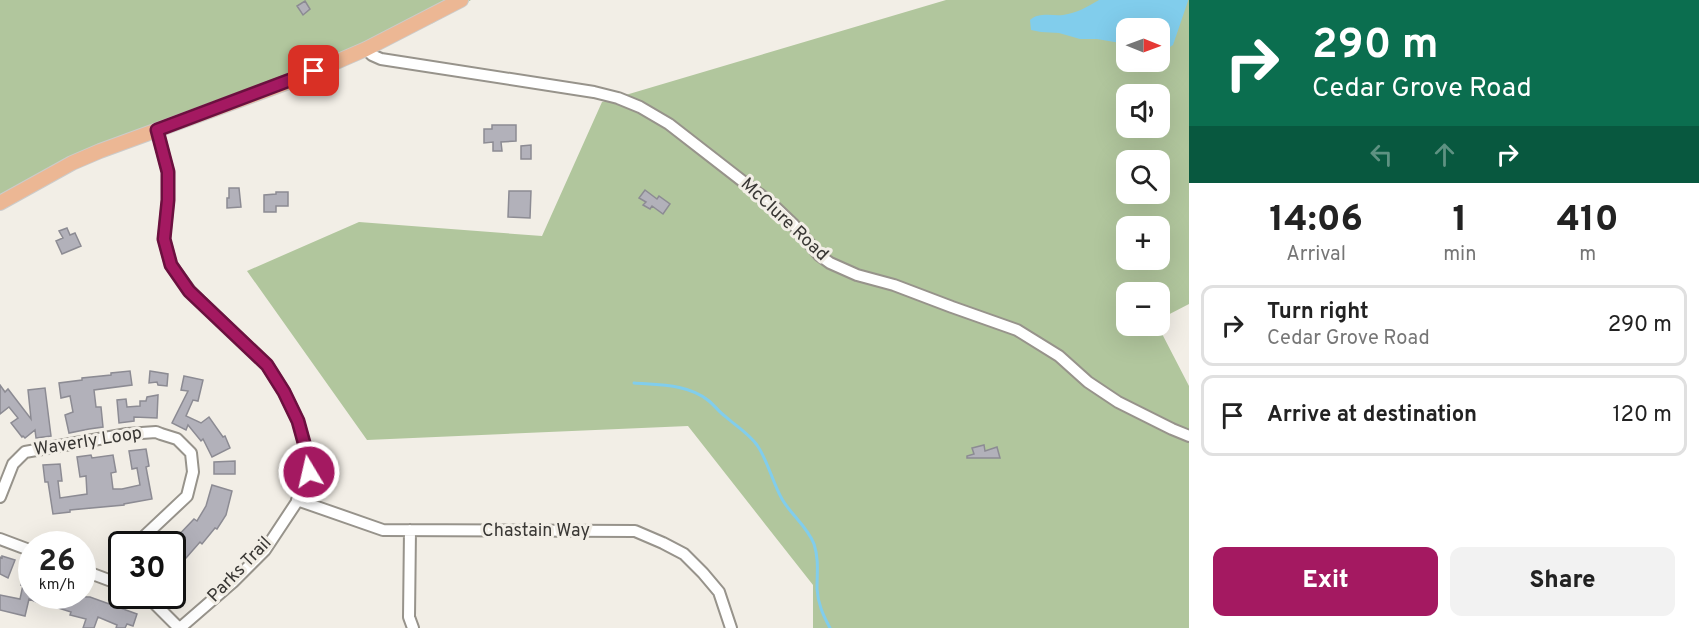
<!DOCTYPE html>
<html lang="en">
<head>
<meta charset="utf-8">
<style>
	:root { --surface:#fff; --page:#f2f2f2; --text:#222; --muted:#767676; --line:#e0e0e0; --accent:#a41961 }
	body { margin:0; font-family:Overpass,sans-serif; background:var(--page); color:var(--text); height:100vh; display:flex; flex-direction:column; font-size:22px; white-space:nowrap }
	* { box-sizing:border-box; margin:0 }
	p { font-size:20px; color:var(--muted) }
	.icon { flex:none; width:33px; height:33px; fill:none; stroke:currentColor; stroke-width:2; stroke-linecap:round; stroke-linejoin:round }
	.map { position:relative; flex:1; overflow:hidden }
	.side { display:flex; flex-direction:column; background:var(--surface); width:510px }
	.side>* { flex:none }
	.top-card { background:#0b6e4f; color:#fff; overflow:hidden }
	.needle { width:39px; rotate:91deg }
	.buttons { position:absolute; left:1116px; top:18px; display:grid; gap:12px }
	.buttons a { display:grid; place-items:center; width:54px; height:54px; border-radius:12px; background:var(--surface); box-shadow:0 6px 24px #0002; font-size:30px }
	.speed { position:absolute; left:18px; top:531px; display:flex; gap:12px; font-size:30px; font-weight:700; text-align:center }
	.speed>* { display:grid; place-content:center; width:78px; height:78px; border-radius:50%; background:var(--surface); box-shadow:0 6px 24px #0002; line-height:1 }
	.speed small { font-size:15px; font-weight:400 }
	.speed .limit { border:3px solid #111; border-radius:9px; background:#fff; color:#111 }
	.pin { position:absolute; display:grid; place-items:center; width:51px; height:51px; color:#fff; margin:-26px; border-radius:12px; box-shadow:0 3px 9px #0006 }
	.me { position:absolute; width:66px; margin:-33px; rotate:351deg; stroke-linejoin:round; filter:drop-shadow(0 0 4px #0008) }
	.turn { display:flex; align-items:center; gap:21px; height:126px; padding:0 24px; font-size:27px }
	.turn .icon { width:78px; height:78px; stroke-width:2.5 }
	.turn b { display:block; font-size:42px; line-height:51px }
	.lanes { display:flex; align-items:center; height:57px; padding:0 24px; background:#0003; justify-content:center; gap:30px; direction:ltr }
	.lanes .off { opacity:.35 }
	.eta { display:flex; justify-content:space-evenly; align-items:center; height:102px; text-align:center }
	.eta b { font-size:36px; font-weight:800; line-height:42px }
	.action { display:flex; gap:12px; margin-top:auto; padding:12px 24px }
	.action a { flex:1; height:69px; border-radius:12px; background:var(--accent); color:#fff; font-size:24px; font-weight:800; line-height:69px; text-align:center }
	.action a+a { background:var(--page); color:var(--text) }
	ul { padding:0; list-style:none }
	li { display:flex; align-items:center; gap:18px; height:81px; margin:0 12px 9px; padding:0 12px; border:3px solid var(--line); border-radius:12px }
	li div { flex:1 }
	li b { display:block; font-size:22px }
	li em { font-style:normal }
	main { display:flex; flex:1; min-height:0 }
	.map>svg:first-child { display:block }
	.green { fill:#b1c69d; fill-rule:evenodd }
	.water { fill:#81cdec }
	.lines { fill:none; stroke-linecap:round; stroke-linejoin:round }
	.stream { stroke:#81cdec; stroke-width:3 }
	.building { fill:#b2b1ba; stroke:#8c8b93; stroke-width:1.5 }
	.minor-casing { stroke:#97938b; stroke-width:14 }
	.major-casing { stroke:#cccbca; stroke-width:16 }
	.minor { stroke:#fff; stroke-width:10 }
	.major { stroke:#ecb794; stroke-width:14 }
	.route-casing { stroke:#6b103f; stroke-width:15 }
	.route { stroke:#a41961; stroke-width:10 }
	.labels { text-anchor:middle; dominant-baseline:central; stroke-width:6; stroke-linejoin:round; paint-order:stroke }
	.street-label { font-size:18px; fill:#393734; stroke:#f2eee6 }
</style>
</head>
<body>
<main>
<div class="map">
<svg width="1189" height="628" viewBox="0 0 1189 628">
	<rect width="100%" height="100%" fill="#f2eee6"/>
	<path class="green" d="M0,0H471L433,23L92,158L0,207Z
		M946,0H1189V304L1160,319V292H1126V326H1158L1189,386V628H813V585L688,426L367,440L247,271L359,222L542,236L602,102ZM1126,28H1160V62H1126ZM1126,94H1160V128H1126ZM1126,160H1160V194H1126ZM1126,226H1160V260H1126Z"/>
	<path class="water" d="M1099,0H1188V1L1173,45L1165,50L1160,51V28H1126V44L1097,39H1080L1059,33L1041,32L1031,30L1030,20C1039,12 1052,16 1063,15C1077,13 1087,7 1099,0Z"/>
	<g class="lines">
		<path class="stream" d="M634,383C659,385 689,384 709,401C715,406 720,413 726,417C736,426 748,433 757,445C768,461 772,481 782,499C791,515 807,526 814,544C819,559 817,573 817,589C818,604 823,615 830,628"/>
	</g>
	<path class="building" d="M305,1L310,9L303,15L297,6Z
		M492,125H516V141L501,142L502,151H493V142L484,143V129H492Z
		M531,145V159H521V146Z
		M229,188H239L241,207L227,208V198H229Z
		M645,190L657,199L659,196L670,204L663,214L652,206L650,209L643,205L646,202L639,198Z
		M509,191H531L530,218L508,217Z
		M276,192H288V206H276V212H264V195L276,194Z
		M67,228L70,235L75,233L81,246L62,254L56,241L63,238L59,231Z
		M130,371L132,385L94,390L96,407H101L103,427L89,429L69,433L65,415L73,412L70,396L61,398L59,383L82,380V378L111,375V373Z
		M150,371L168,374L167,386L158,385L157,382L149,383Z
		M184,376L203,380L198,401L193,400L186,416L201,423L209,417L223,437L225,436L230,448L212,457L203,439L201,441L188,425L186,430L172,423L188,391L181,390Z
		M0,385L5,392L8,389L31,419L28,390L45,388L51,436L36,438L35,430L25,438L23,436L22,437L11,423L18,418L9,407L0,414Z
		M158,395L157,418L134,417V421L119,423L117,400L126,399L127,407L140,406V401H146L147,397Z
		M984,445L985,451L997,447L1000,458H967V456L974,454L972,448Z
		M146,449L149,466L146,467L152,499L124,504V505L70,510V512L53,514L48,482H45L43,465L60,464L62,481H58L60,498L87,494L86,476L80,477L77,457L91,455L92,458L113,455L116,472L111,473L113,489H122L140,485L137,468L132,469L129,451Z
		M235,461V474H214V462Z
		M212,485L232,491L226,515L217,529L215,528L202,544L200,542L186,558L184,555L172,566V542L194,519L197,521L206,506Z
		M2,556L15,560L8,578L0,574V557L2,558Z
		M31,560L32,596L90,597L137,614L133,626L127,624L125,628H116L117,625L98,617L94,628H83L86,619L70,615L71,612L49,605V607L29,599L25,616L0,610V595L20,599L23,585H21Z"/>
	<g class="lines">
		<g class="minor-casing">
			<path id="minor" d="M366,49L372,55L381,59L594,92L618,98L640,107L669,124L772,204L793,224L819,255L830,263L857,275L894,285L952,307L1017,330L1059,356L1088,382L1118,402L1172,429L1189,436
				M157,130L168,172V200L164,239L171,265L190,291L267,365L284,392L298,421L306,450L309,472L306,488L265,550L233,582L180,628
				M0,497L13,464L25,452L127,434L156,432L161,434L177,439L191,453L193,472L187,496L136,544
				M297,500L383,530L635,531L663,543L684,554L703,573L719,592L731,628
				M410,530L409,617L413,628
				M0,539L32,551
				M82,570L122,585
				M116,583L122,567
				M147,596L179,628"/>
		</g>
		<g class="major-casing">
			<path id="major" d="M0,203L72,163L100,151L297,79L366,49L461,0"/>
		</g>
		<use href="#minor" class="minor"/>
		<use href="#major" class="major"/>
	</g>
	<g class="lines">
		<g class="route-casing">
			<path id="route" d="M309,472L306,450L298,421L284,392L267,365L189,291L171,265L164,239L168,200V172L157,130L314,71"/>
		</g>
		<use href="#route" class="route"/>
	</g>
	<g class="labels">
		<g class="street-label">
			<text transform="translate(784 220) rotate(43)">McClure Road</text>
			<text transform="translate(88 442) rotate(-9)">Waverly Loop</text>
			<text x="536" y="531">Chastain Way</text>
			<text transform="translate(240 570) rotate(-46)">Parks Trail</text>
		</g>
	</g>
</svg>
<div class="buttons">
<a><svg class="needle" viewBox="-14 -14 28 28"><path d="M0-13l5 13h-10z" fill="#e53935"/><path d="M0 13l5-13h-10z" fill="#767676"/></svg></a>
<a><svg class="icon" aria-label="sound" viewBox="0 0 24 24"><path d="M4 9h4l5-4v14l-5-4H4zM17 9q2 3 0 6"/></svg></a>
<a><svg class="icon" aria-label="search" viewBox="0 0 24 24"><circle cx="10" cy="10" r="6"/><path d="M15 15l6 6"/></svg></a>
<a>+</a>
<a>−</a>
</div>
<div class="speed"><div>26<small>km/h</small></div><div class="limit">30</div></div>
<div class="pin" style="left:314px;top:71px;background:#d93025"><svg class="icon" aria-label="arrive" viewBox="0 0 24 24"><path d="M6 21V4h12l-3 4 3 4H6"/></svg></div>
<svg class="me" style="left:309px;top:472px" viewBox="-20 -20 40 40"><circle r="17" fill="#a41961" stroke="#fff" stroke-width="3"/><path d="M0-11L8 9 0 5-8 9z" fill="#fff"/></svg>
</div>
<section class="side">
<div class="top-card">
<div class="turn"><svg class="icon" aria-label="right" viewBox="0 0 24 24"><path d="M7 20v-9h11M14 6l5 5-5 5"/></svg><div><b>290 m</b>Cedar Grove Road</div></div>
<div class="lanes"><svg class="icon off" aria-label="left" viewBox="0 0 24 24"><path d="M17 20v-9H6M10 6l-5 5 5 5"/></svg><svg class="icon off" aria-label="ahead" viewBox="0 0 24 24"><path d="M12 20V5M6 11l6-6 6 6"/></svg><svg class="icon" aria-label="right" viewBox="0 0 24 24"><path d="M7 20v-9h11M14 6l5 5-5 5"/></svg></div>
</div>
<div class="eta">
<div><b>14:06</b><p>Arrival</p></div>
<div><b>1</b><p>min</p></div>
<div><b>410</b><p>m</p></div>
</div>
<ul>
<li><svg class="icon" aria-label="right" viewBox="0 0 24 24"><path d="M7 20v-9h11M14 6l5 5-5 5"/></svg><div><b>Turn right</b><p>Cedar Grove Road</p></div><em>290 m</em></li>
<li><svg class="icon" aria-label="arrive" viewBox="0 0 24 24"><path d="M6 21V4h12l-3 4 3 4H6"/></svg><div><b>Arrive at destination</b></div><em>120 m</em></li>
</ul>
<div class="action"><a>Exit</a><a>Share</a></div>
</section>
</main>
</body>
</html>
